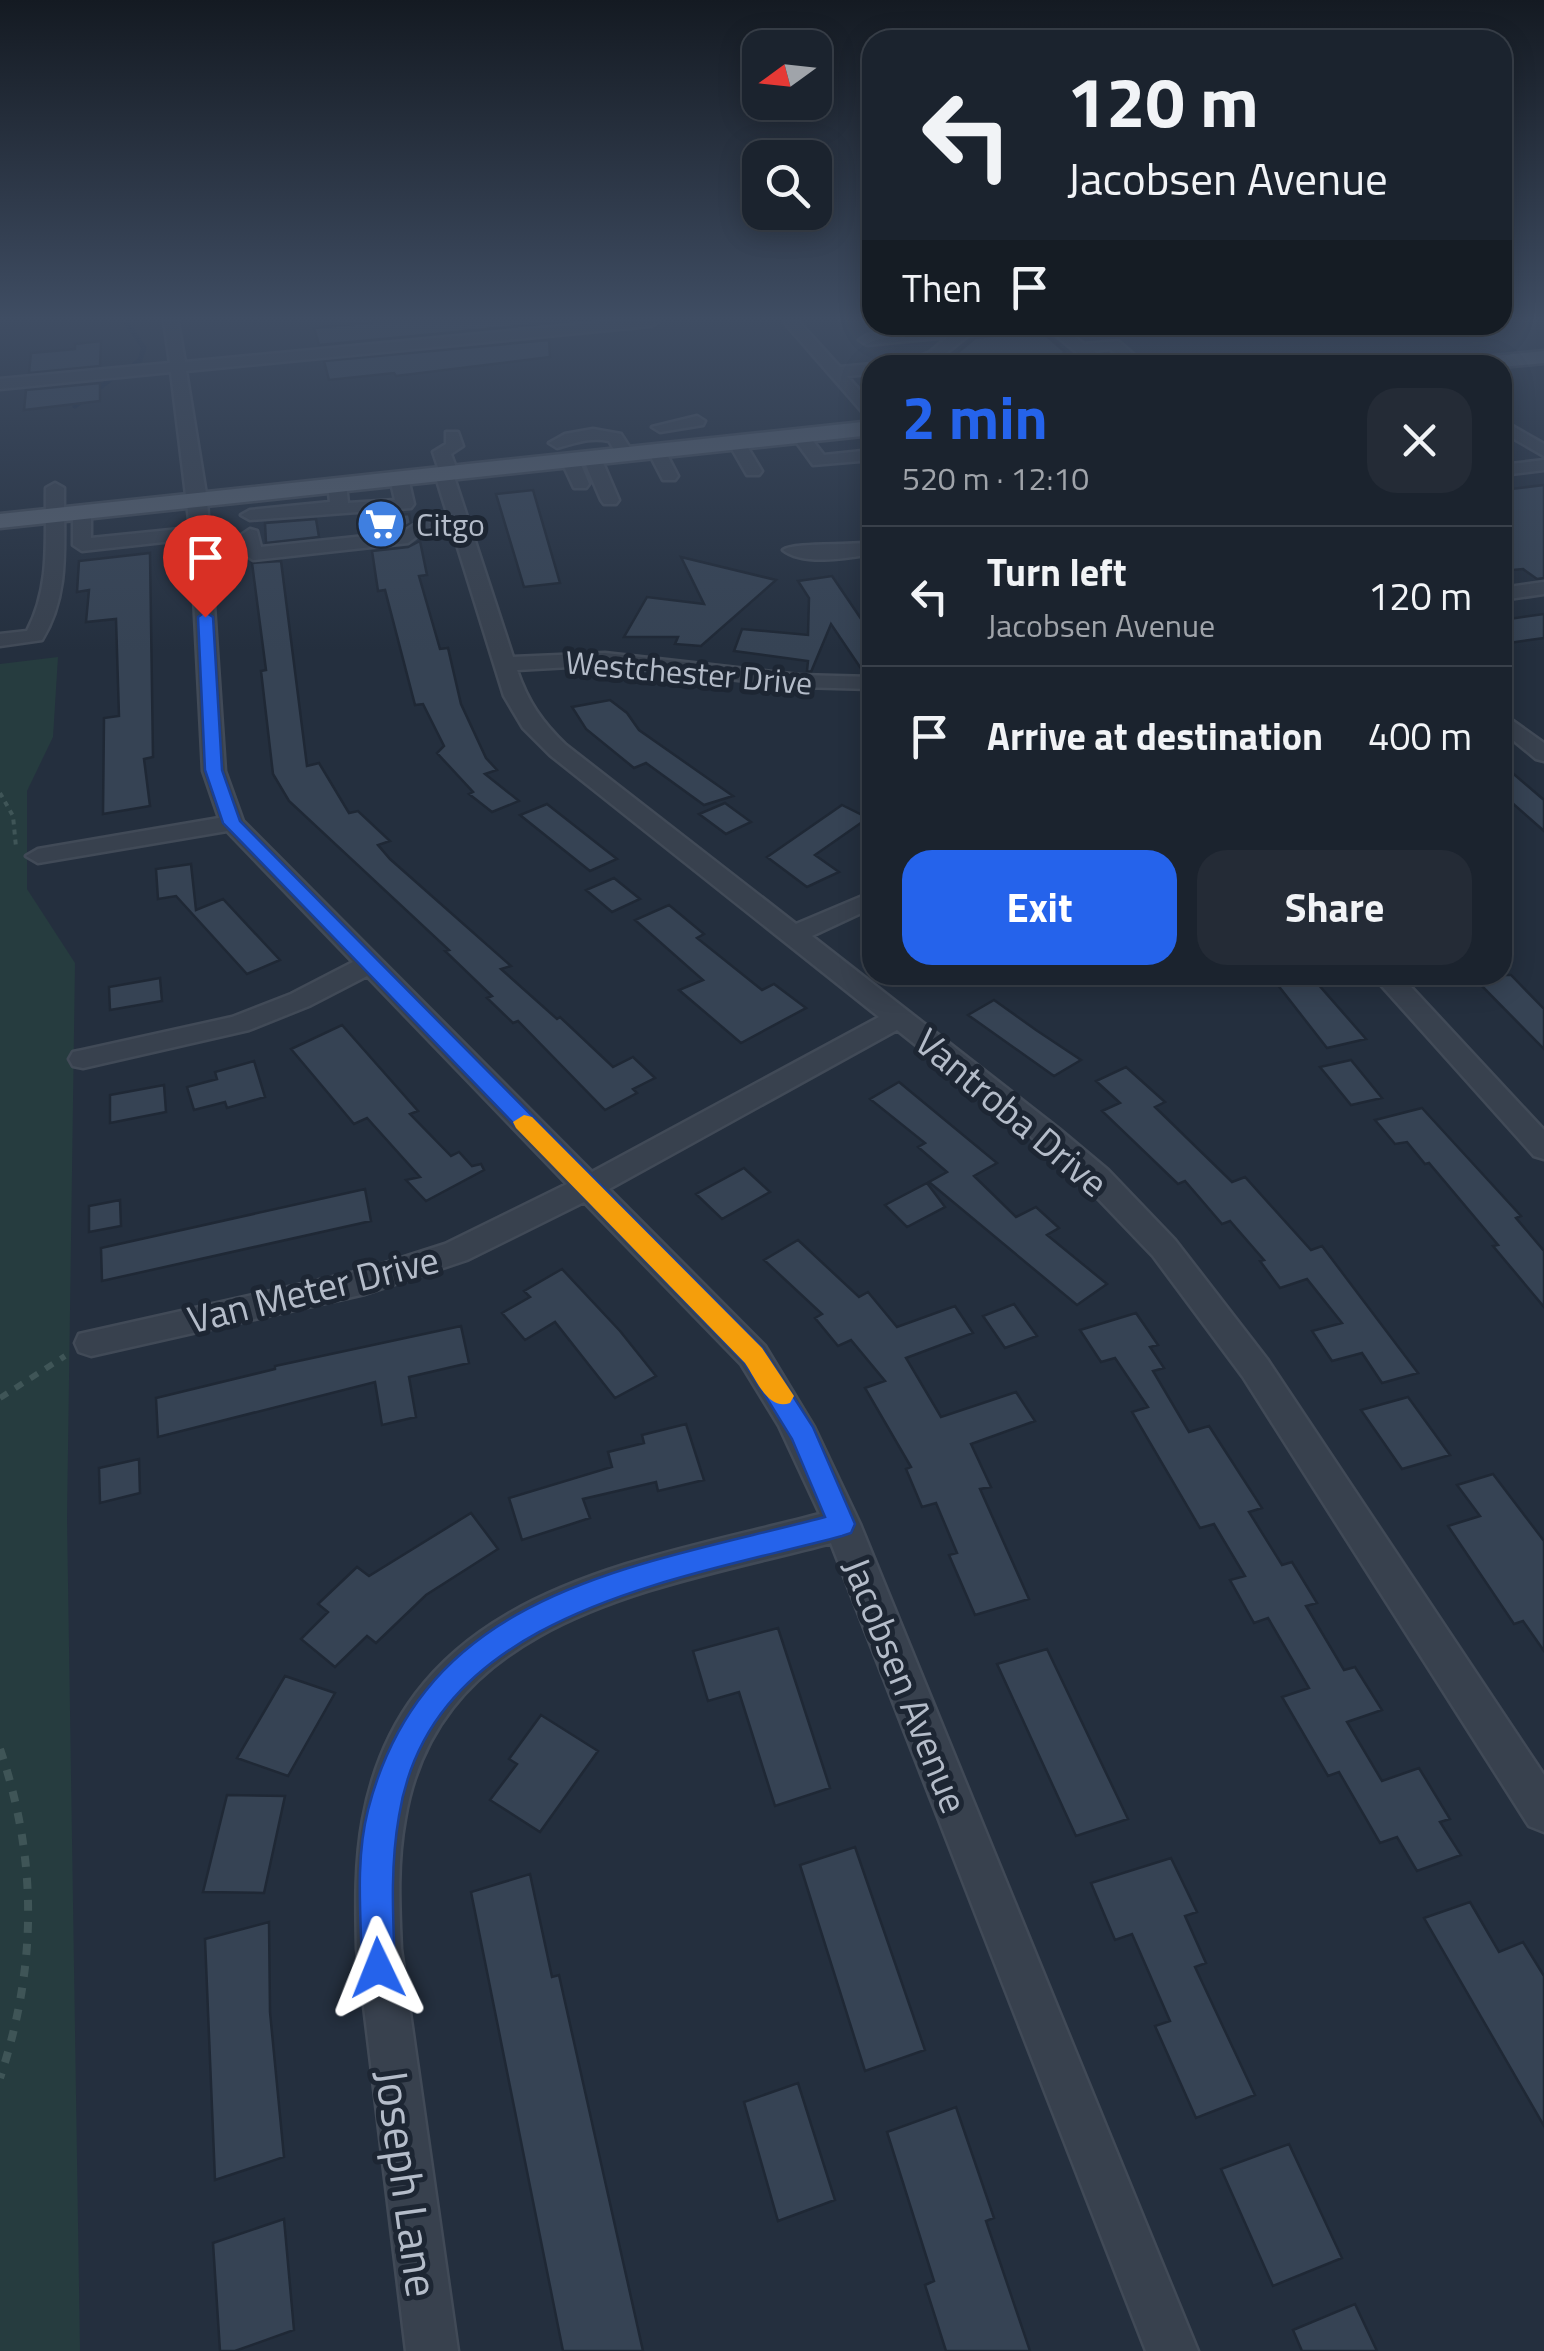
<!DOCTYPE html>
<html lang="en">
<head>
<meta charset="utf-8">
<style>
	:root { --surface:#1b232e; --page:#242b36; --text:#f1f3f6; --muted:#a0a4aa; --line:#39404a; --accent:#2563eb }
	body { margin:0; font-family:"Titillium Web",sans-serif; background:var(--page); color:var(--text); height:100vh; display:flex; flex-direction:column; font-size:38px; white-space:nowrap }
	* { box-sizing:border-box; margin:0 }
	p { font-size:32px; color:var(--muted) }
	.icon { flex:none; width:55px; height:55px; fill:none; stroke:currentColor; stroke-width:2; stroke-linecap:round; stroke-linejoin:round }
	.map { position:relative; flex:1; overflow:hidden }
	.side { position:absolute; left:862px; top:355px; width:650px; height:630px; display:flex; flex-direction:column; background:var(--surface); border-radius:30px; box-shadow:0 5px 25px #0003,0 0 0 2px var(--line) }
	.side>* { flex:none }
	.hud { position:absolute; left:862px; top:30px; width:650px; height:305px; border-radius:30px; box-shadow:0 5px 25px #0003,0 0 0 2px var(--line); background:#1b232e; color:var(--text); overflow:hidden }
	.needle { width:65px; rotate:255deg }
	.fabs { position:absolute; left:742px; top:30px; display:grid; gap:20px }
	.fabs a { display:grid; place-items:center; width:90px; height:90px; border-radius:20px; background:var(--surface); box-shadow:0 5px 25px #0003,0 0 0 2px var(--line); font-size:50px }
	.pin { position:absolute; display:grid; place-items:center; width:85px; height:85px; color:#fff; margin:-102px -42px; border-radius:50% 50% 50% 0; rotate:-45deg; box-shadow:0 0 10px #0007 }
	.pin .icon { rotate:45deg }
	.me { position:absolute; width:110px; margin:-55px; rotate:358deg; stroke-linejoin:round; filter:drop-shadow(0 0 8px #0008) }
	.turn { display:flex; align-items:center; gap:35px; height:210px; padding:0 40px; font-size:45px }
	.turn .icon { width:130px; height:130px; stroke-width:2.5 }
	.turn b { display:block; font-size:70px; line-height:85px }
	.then { display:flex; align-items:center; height:95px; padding:0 40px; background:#0003; gap:20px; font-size:38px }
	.round { display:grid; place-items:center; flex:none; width:105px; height:105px; border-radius:30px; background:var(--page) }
	.head { display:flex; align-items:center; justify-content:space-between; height:170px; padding:0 40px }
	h1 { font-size:60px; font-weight:700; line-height:75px; color:var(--accent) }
	.button { display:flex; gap:20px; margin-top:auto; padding:20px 40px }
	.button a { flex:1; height:115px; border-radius:30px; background:var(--accent); color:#fff; font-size:40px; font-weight:700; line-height:115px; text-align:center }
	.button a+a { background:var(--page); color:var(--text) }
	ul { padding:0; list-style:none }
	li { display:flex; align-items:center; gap:30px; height:140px; padding:0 40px; border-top:2px solid var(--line) }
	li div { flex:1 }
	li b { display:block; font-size:38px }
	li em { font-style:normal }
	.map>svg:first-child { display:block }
	.green { fill:#263c3f }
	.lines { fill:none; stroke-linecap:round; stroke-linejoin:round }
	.stream { stroke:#17263c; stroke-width:5 }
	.building { fill:#364354; stroke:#1f2835; stroke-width:2.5 }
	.minor-casing { stroke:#414a57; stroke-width:5 }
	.major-casing { stroke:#414a57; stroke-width:5 }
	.path-far2 { stroke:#3f5557; stroke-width:4; stroke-dasharray:5 5; stroke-linecap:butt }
	.path-far1 { stroke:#3f5557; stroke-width:6; stroke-dasharray:9 9; stroke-linecap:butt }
	.path { stroke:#3f5557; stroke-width:8; stroke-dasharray:11 11; stroke-linecap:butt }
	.minor { fill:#38414e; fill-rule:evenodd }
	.major { fill:#56606e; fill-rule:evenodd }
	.route { fill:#2563eb; stroke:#184099; stroke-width:2.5 }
	.slow { fill:#f59e0b }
	.labels { text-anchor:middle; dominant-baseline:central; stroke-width:10; stroke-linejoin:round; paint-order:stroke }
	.far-poi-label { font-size:32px; fill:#b4bcc9; stroke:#1d2633; text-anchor:start }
	.far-street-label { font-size:32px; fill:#b4bcc9; stroke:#1d2633 }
	.street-label { font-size:38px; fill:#b4bcc9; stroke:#1d2633 }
	.near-street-label { font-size:45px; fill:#b4bcc9; stroke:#1d2633 }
</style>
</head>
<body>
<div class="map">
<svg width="1544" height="2351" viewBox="0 0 1544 2351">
	<rect width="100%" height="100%" fill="#242f3e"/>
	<path class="green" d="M58,657L53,737L27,791V889L75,963L67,1519L80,2351H0V664Z"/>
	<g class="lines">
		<path class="stream" d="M126,322L144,348L140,360L129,369
			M75,406L115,376"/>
	</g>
	<path class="building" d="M375,322H549V323L319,345L314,328Z
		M1040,330L1065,352L1050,365H943L975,338Z
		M549,340L550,357L396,376L394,373L329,380L324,361Z
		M101,341L100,366L29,373L31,353L75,349V344Z
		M100,383V401L24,410L26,390Z
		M1544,485V578L1537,579L1523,569L1502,571V490Z
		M533,490L560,583L524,587L496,494Z
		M409,514L411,523L402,528L369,532L366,518Z
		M316,519L319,537L266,543L265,523Z
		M420,541L427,575L419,576L440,649L448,648L461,704L486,758L497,770L485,774L519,801L492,812L469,794L473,792L437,753L444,746L423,704L415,705L385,590L378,591L372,551L408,547Z
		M150,553L153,757L144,759L150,806L103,814L104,718L119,716L116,619L86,622L89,590L77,592L79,561Z
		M681,557L776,580L701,646L675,644L678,637H624L647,597L704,604Z
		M281,561L307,766L319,763L349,813L358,811L390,841L378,845L390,859L511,966L501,969L557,1019L560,1017L613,1067L633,1057L655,1078L633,1089L637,1093L605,1110L518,1021L513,1023L487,998L492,996L445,951L449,950L289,801L273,774L261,671L266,670L252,563Z
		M832,576L872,635V673H864L831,624L811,672L807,671L808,661L734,651L742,629L808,635L809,598L798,581Z
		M1544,614V638L1502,644V620Z
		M610,700L627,713L639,730L733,796L704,805L646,763L634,768L586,729L572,707Z
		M1502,764L1544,800V831L1502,794Z
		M725,803L751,822L726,834L699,814Z
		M547,804L617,859L590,871L520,815Z
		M842,805L868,818L815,855L839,872L807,887L767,857Z
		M191,864L196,910L223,899L280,960L247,974L176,896L158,899L156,869Z
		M614,878L640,899L612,912L586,890Z
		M669,905L704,934L697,938L762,990L774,984L806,1008L741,1043L679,990L703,980L635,920Z
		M1270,975H1310L1366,1039L1327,1048Z
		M1471,975H1511L1544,1009V1049Z
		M160,978L162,1001L110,1010L109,987Z
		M994,1000L1036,1030L1081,1060L1054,1076L968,1015Z
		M342,1025L418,1111L410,1114L451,1156L459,1152L472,1166L481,1164L484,1170L426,1201L406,1180L420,1177L367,1118L354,1124L291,1049Z
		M1351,1060L1382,1098L1351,1105L1320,1067Z
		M254,1061L265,1097L227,1108L225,1102L194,1110L187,1087L217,1079L215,1072Z
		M1126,1067L1165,1102L1155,1107L1232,1182L1245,1177L1311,1250L1322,1246L1418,1373L1382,1383L1362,1353L1332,1361L1312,1331L1342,1323L1307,1279L1280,1288L1260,1261L1264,1260L1230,1221L1222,1224L1185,1181L1178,1184L1102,1111L1120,1103L1096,1081Z
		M899,1082L997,1163L974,1176L1016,1217L1036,1207L1059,1228L1047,1235L1107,1284L1077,1305L929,1182L947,1172L918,1147L925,1143L870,1099Z
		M164,1085L166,1112L110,1123V1095Z
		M1422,1108L1521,1216L1516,1218L1544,1251V1307L1493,1246L1498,1245L1429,1163L1425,1164L1407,1142L1395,1144L1375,1120Z
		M744,1168L770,1192L722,1219L696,1194Z
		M927,1183L945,1207L907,1227L885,1205Z
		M365,1189L371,1221L102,1281L101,1248Z
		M120,1200L121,1226L89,1232V1206Z
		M798,1240L859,1297L868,1292L897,1327L955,1306L973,1333L906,1358L941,1417L1016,1392L1035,1421L971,1444L991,1487L980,1489L1029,1599L975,1615L949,1555L957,1553L936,1503L922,1507L906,1469L911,1467L865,1388L885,1381L851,1340L838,1346L815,1318L822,1314L764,1260Z
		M562,1269L620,1331L656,1376L615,1398L555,1322L525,1340L502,1313L530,1297L524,1291Z
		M1014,1304L1037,1336L1005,1348L983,1316Z
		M1136,1313L1158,1345L1150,1347L1164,1368L1153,1371L1189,1432L1209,1426L1262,1508L1249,1512L1282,1565L1292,1562L1317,1603L1306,1606L1344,1670L1355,1667L1382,1710L1347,1722L1382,1781L1419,1768L1450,1819L1440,1822L1461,1855L1417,1871L1397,1837L1380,1843L1339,1772L1328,1776L1282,1697L1309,1688L1268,1618L1254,1623L1230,1580L1245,1576L1214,1524L1200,1528L1132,1412L1148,1407L1115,1358L1101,1362L1080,1330Z
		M461,1326L469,1363L409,1377L416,1417L382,1425L375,1382L158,1437L156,1398L275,1369V1366Z
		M1408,1397L1450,1455L1402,1469L1361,1410Z
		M686,1424L704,1480L658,1491L656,1482L583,1499L590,1518L522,1540L509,1498L612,1467L608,1452L644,1443L642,1435Z
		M139,1459L140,1493L100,1503L99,1468Z
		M1493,1474L1544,1541V1651L1523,1621L1514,1624L1448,1526L1480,1516L1457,1485Z
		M471,1513L498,1549L426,1595L376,1643L367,1636L335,1667L301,1639L328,1612L318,1604L357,1567L369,1576Z
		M778,1628L830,1788L775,1806L739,1692L708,1701L693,1651Z
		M1047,1649L1128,1819L1076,1836L997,1664Z
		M285,1676L335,1693L288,1776L237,1758Z
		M541,1715L598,1751L540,1832L490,1800L517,1764L509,1759Z
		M227,1795L285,1796L264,1893L203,1892Z
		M855,1847L925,2050L865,2071L800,1865Z
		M1171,1858L1197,1912L1185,1916L1206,1963L1195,1967L1255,2095L1196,2118L1155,2026L1170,2021L1132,1934L1115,1940L1091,1883Z
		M530,1874L552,1977L559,1975L643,2351H563L471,1892Z
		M1470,1902L1499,1952L1523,1942L1544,1976V2126L1424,1918Z
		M269,1922L270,2012L284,2157L215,2180L205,1939Z
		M798,2083L835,2200L778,2221L744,2102Z
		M956,2107L994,2218L986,2221L1030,2351H946L925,2285L934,2281L887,2132Z
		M1289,2144L1342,2258L1273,2286L1221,2169Z
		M284,2219L294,2330L235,2351H220L213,2243Z
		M1355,2304L1377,2351H1302L1293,2330Z"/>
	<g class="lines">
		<g class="minor-casing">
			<path id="minor" d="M164,322H178L185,362L603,322H658L651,326L186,371L207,500L225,771L243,821L592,1172L879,1017L550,755L523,728L504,696L435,474L439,470L433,452L446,444V432H458L463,446L451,454L458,473L454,477L513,657L605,653L799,675L872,677V689L799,687L605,665L517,670C528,702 542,722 566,745L796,924L872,892V908L812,936L1059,1129L1108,1170L1175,1240L1267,1359L1544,1775V1832L1529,1826L1243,1377L1153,1256L1086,1186L1039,1143L897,1030L609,1189L765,1346L814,1427L860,1524L1198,2351H1146L831,1543C667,1587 439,1614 405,1819C397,1862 399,1905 401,1949L458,2351H406L357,1949C356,1905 355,1862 363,1819C405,1589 633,1563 820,1514L779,1426L741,1364L584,1202L467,1260L365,1294L91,1356L79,1352L75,1343L79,1334L364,1270L445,1244L567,1184L367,976L309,1006L249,1030L83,1068L73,1066L69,1059L73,1052L83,1050L232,1017L291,994L353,962L227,831L38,863L26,856L38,849L219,818L203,771L191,539L82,551L73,545V512L82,507L91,512V538L190,528L171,372L0,389V379L170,363Z
				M784,322H799L840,367L872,364L875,365L872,374L847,376L872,404V418L866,416Z
				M985,325H1042L1035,329L969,335L940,358L921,365H898L930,352L948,337L867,345L859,340L867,335Z
				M1043,325H1059L1084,344L1118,341L1146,365H1129L1110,349L1094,351L1110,365H1092Z
				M697,416L705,421L703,425L660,432L652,427Z
				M1502,420L1544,444V456L1502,432Z
				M593,429L621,434L634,454L619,458L609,441C589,437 576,443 557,448L549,443L565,434Z
				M794,432H806L824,455L872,450V460L813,465L792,436Z
				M730,438H742L762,471L759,475H747L728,442Z
				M651,447H663L678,476L675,480H663L648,451Z
				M592,453L601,458L619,500L616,504H604L601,500L583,458Z
				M570,455L579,460L589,484L586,488H574L561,460Z
				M1544,460V470L1502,475V465Z
				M399,473L408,478L414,504L411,508L250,520L241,515L250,510L330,502L328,485L337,480L346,485L348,503L395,500L390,478Z
				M55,483L64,488C63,541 71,593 42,640L0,646V634L27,631C51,585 45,538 46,488Z
				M423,519L432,525L408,543L253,560L244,554L241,535L250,529L257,531L261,547L403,532Z
				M872,542V554C848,558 803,566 783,550C793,542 851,546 872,542Z
				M1544,582V594L1502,600V588Z
				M1502,713L1544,743V761L1536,759L1502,731Z
				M1372,975H1400L1544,1130V1159L1534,1156Z"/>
		</g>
		<g class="major-casing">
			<path id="major" d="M1544,351V363L1502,367L1455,365L1465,359Z
				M872,421V435L0,528V514Z"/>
		</g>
		<path class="path-far2" d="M0,793L13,816L16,847"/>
		<path class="path-far1" d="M0,1398L65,1356"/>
		<path class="path" d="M0,1749C38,1860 37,1967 0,2078"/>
		<use href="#minor" class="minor"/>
		<use href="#major" class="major"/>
	</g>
	<linearGradient id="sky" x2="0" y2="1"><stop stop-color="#141a22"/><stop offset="0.49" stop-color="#3f4d63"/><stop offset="1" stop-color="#3f4d63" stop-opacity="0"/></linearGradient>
	<rect width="1544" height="651" fill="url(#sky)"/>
	<path class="route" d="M205,612L213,617L222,770L240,821L762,1348L813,1427L855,1524L851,1533L842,1536C679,1580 431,1612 399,1816C390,1867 393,1917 395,1968L390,1980L378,1985L367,1980L362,1968C361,1916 355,1861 368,1810C425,1588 636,1567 825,1517L792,1439L745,1363L223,823L205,770L198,617Z"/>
	<path class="slow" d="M524,1115L532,1117L762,1348L794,1396L790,1403C768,1411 756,1379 745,1363L516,1128L513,1122Z"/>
	<defs>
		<g id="supermarket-disc" transform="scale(2.5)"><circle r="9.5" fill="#3f7fe0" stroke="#1d2633"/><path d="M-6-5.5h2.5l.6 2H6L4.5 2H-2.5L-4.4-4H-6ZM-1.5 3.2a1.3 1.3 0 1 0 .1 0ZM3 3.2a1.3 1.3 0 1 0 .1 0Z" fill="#fff"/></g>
	</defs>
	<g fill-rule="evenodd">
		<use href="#supermarket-disc" x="381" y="524"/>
	</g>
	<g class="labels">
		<g class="far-poi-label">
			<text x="416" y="524">Citgo</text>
		</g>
		<g class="far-street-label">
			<text transform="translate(689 672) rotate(5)">Westchester Drive</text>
		</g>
		<g class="street-label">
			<text transform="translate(1012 1112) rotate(40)">Vantroba Drive</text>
			<text transform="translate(313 1289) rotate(-14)">Van Meter Drive</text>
			<text transform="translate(906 1685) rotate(68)">Jacobsen Avenue</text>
		</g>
		<g class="near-street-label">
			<text transform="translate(408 2183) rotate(82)">Joseph Lane</text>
		</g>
	</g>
</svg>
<div class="fabs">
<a><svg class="needle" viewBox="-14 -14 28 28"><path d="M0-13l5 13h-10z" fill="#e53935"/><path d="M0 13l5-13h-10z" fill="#a0a4aa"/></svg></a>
<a><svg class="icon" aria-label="search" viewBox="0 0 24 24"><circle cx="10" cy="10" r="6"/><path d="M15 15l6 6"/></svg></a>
</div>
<div class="pin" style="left:205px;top:617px;background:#d93025"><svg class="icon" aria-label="arrive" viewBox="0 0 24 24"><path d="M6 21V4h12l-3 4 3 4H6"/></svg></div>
<svg class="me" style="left:378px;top:1968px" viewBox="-20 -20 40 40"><path d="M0-17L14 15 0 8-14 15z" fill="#2563eb" stroke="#fff" stroke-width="4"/></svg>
<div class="hud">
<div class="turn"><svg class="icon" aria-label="left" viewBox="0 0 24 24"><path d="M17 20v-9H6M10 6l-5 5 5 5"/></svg><div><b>120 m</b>Jacobsen Avenue</div></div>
<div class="then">Then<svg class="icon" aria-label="arrive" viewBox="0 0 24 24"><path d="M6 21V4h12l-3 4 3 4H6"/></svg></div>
</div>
<section class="side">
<div class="head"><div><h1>2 min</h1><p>520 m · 12:10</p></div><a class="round"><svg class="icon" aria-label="close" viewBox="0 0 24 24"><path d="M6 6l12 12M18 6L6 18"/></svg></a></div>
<ul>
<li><svg class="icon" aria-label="left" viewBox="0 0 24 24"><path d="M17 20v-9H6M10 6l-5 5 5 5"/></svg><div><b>Turn left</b><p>Jacobsen Avenue</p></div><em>120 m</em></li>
<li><svg class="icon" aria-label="arrive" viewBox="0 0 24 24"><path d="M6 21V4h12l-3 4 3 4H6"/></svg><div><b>Arrive at destination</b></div><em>400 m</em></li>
</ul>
<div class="button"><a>Exit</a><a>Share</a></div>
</section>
</div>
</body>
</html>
